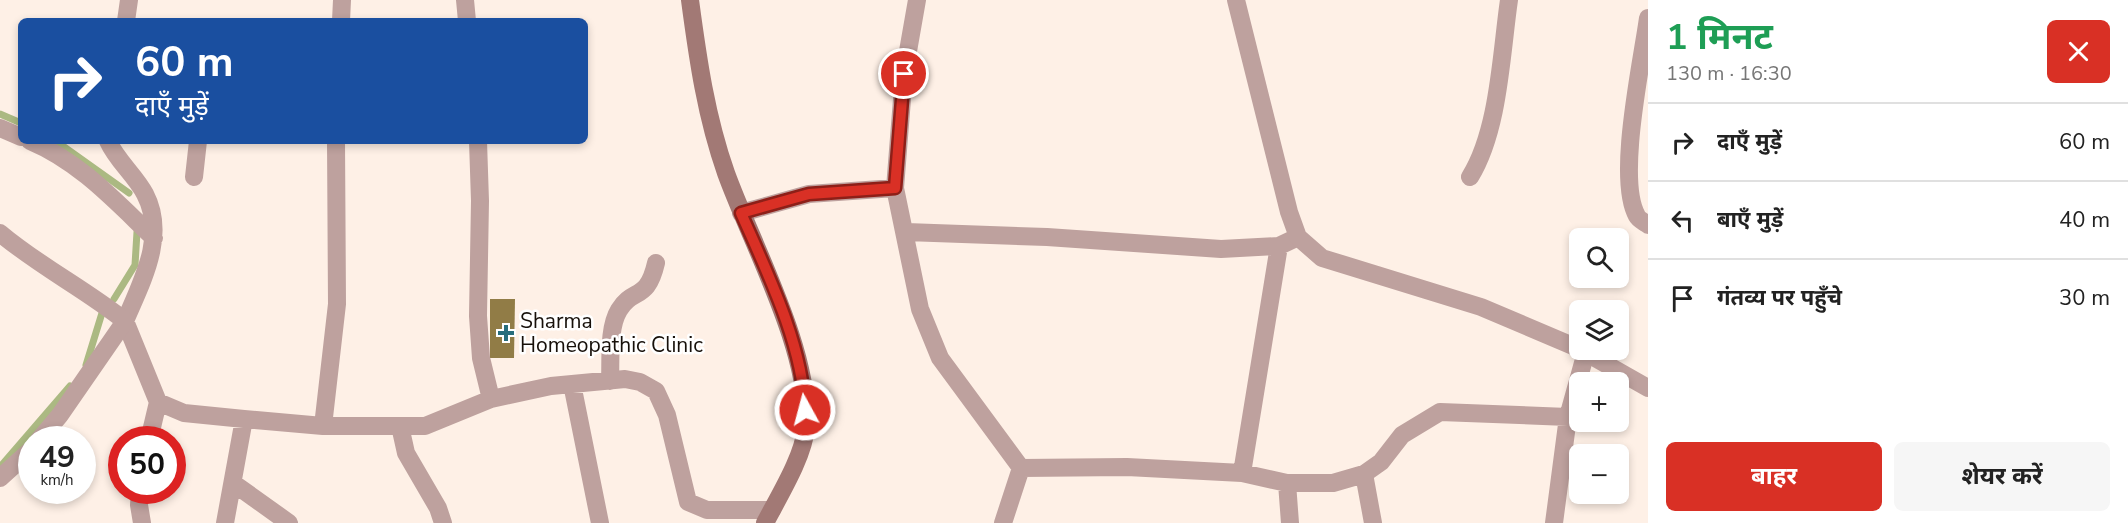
<!DOCTYPE html>
<html lang="hi">
<head>
<meta charset="utf-8">
<style>
	:root { --surface:#fff; --page:#f6f6f6; --text:#222; --muted:#767676; --line:#e0e0e0; --accent:#d93025 }
	body { margin:0; font-family:"Nunito Sans","Noto Sans Devanagari",sans-serif; background:var(--page); color:var(--text); height:100vh; display:flex; flex-direction:column; font-size:22px; white-space:nowrap }
	* { box-sizing:border-box; margin:0 }
	p { font-size:20px; color:var(--muted) }
	.icon { flex:none; width:33px; height:33px; fill:none; stroke:currentColor; stroke-width:2; stroke-linecap:round; stroke-linejoin:round }
	.map { position:relative; flex:1; overflow:hidden }
	.details { display:flex; flex-direction:column; background:var(--surface); width:480px }
	.details>* { flex:none }
	.banner { position:absolute; left:18px; top:18px; width:570px; height:126px; border-radius:9px; box-shadow:0 3px 9px #0003; background:#1a4fa0; color:#fff; overflow:hidden }
	.tools { position:absolute; left:1569px; top:228px; display:grid; gap:12px }
	.tools a { display:grid; place-items:center; width:60px; height:60px; border-radius:9px; background:var(--surface); box-shadow:0 3px 9px #0003; font-size:30px }
	.speed { position:absolute; left:18px; top:426px; display:flex; gap:12px; font-size:30px; font-weight:700; text-align:center }
	.speed>* { display:grid; place-content:center; width:78px; height:78px; border-radius:50%; background:var(--surface); box-shadow:0 3px 9px #0003; line-height:1 }
	.speed small { font-size:15px; font-weight:400 }
	.speed .limit { border:9px solid #d22; background:#fff; color:#111 }
	.pin { position:absolute; display:grid; place-items:center; width:51px; height:51px; color:#fff; margin:-26px; border:3px solid #fff; border-radius:50%; box-shadow:0 2px 6px #0007 }
	.me { position:absolute; width:66px; margin:-33px; rotate:353deg; stroke-linejoin:round; filter:drop-shadow(0 0 4px #0008) }
	.turn { display:flex; align-items:center; gap:21px; height:126px; padding:0 18px; font-size:27px }
	.turn .icon { width:78px; height:78px; stroke-width:2.5 }
	.turn b { display:block; font-size:42px; line-height:51px }
	.round { display:grid; place-items:center; flex:none; width:63px; height:63px; border-radius:9px; background:var(--page) }
	.summary { display:flex; align-items:center; justify-content:space-between; height:102px; padding:0 18px }
	h1 { font-size:36px; font-weight:700; line-height:45px; color:#1e9e55 }
	.button { display:flex; gap:12px; margin-top:auto; padding:12px 18px }
	.button a { flex:1; height:69px; border-radius:9px; background:var(--accent); color:#fff; font-size:24px; font-weight:700; line-height:69px; text-align:center }
	.button a+a { background:var(--page); color:var(--text) }
	ul { padding:0; list-style:none }
	li { display:flex; align-items:center; gap:18px; height:78px; padding:0 18px; border-top:2px solid var(--line) }
	li div { flex:1 }
	li b { display:block; font-size:22px }
	li em { font-style:normal }
	main { display:flex; flex:1; min-height:0 }
	.map>svg:first-child { display:block }
	.lines { fill:none; stroke-linecap:round; stroke-linejoin:round }
	.stream { stroke:#abb982; stroke-width:7 }
	.building { fill:#917c46 }
	.minor { stroke:#bea19e; stroke-width:18 }
	.tertiary { stroke:#bea19e; stroke-width:18 }
	.secondary { stroke:#a27975; stroke-width:18 }
	.route-casing { stroke:#8d1f18; stroke-width:15 }
	.route { stroke:#d93025; stroke-width:10 }
	.poi-dot { fill:#276d7c; stroke:#fff; stroke-width:2 }
	.labels { text-anchor:middle; dominant-baseline:central; stroke-width:5; stroke-linejoin:round; paint-order:stroke }
	.poi-label { font-size:21px; fill:#17100a; stroke:#fff; text-anchor:start }
</style>
</head>
<body>
<main>
<div class="map">
<svg width="1648" height="523" viewBox="0 0 1648 523">
	<rect width="100%" height="100%" fill="#fef0e6"/>
	<g class="lines">
		<path class="stream" d="M0,114L21,123
			M56,141L129,193
			M114,299L135,265L137,232
			M86,365L102,313
			M1,466L70,386"/>
	</g>
	<path class="building" d="M490,299H515L514,358H490Z"/>
	<g class="lines">
		<path class="minor" d="M465,0L467,21
			M917,0L904,74L895,188L920,309L940,358L1021,468
			M1648,18C1642,62 1616,179 1637,216C1639,220 1645,222 1648,225
			M126,21L129,0
			M341,21L342,0
			M0,128L21,137
			M30,141C80,162 115,201 154,238
			M108,141C117,161 135,175 145,194C167,236 142,281 125,321L158,402L184,413L244,419L323,426H425L491,399L551,386L625,379L640,382L656,391L667,415L688,502L707,510H772
			M478,141L480,201L478,316L481,358L491,399
			M194,177L198,141
			M1470,177C1499,130 1501,55 1509,0
			M741,213L809,194L895,188
			M906,232L1047,237L1221,249L1279,246L1298,237
			M610,381C611,360 608,328 619,310C633,287 647,302 656,263
			M572,384L600,523
			M323,426L337,304L336,141
			M400,426L406,453L438,508L443,523
			M149,440L158,402
			M1242,473L1279,246
			M1364,474L1373,523
			M233,483L289,523
			M1287,483L1290,523
			M140,490L139,505L142,523
			M225,523L244,419
			M1003,523L1021,468L1127,467L1242,473L1287,483H1333L1364,474L1381,462L1402,435L1440,412L1568,417
			M1554,523L1568,417L1586,352"/>
		<path class="tertiary" d="M1236,0L1289,212L1298,237L1322,258L1481,307L1580,349
			M0,233C39,266 85,289 125,321L60,415L39,440
			M1581,350L1648,388
			M0,478L32,449"/>
		<path class="secondary" d="M690,0C698,60 706,116 726,173C752,245 811,351 806,427C804,456 779,496 765,523"/>
	</g>
	<g class="lines">
		<g class="route-casing">
			<path id="route" d="M805,410C803,345 767,272 741,213L809,194L895,188L904,74"/>
		</g>
		<use href="#route" class="route"/>
	</g>
	<path class="poi-dot" d="M503 324h6v6h6v6h-6v6h-6v-6h-6v-6h6z"/>
	<g class="labels">
		<g class="poi-label">
			<text x="520" y="321">Sharma<tspan x="520" dy="24">Homeopathic Clinic</tspan></text>
		</g>
	</g>
</svg>
<div class="tools">
<a><svg class="icon" aria-label="search" viewBox="0 0 24 24"><circle cx="10" cy="10" r="6"/><path d="M15 15l6 6"/></svg></a>
<a><svg class="icon" aria-label="layers" viewBox="0 0 24 24"><path d="M12 4l9 5-9 5-9-5zM3 14l9 5 9-5"/></svg></a>
<a>+</a>
<a>−</a>
</div>
<div class="speed"><div>49<small>km/h</small></div><div class="limit">50</div></div>
<div class="pin" style="left:904px;top:74px;background:#d93025"><svg class="icon" aria-label="arrive" viewBox="0 0 24 24"><path d="M6 21V4h12l-3 4 3 4H6"/></svg></div>
<svg class="me" style="left:805px;top:410px" viewBox="-20 -20 40 40"><circle r="17" fill="#d93025" stroke="#fff" stroke-width="3"/><path d="M0-11L8 9 0 5-8 9z" fill="#fff"/></svg>
<div class="banner">
<div class="turn"><svg class="icon" aria-label="right" viewBox="0 0 24 24"><path d="M7 20v-9h11M14 6l5 5-5 5"/></svg><div><b>60 m</b>दाएँ मुड़ें</div></div>
</div>
</div>
<section class="details">
<div class="summary"><div><h1>1 मिनट</h1><p>130 m · 16:30</p></div><a class="round" style="background:#d93025;color:#fff"><svg class="icon" aria-label="close" viewBox="0 0 24 24"><path d="M6 6l12 12M18 6L6 18"/></svg></a></div>
<ul>
<li><svg class="icon" aria-label="right" viewBox="0 0 24 24"><path d="M7 20v-9h11M14 6l5 5-5 5"/></svg><div><b>दाएँ मुड़ें</b></div><em>60 m</em></li>
<li><svg class="icon" aria-label="left" viewBox="0 0 24 24"><path d="M17 20v-9H6M10 6l-5 5 5 5"/></svg><div><b>बाएँ मुड़ें</b></div><em>40 m</em></li>
<li><svg class="icon" aria-label="arrive" viewBox="0 0 24 24"><path d="M6 21V4h12l-3 4 3 4H6"/></svg><div><b>गंतव्य पर पहुँचे</b></div><em>30 m</em></li>
</ul>
<div class="button"><a>बाहर</a><a>शेयर करें</a></div>
</section>
</main>
</body>
</html>
